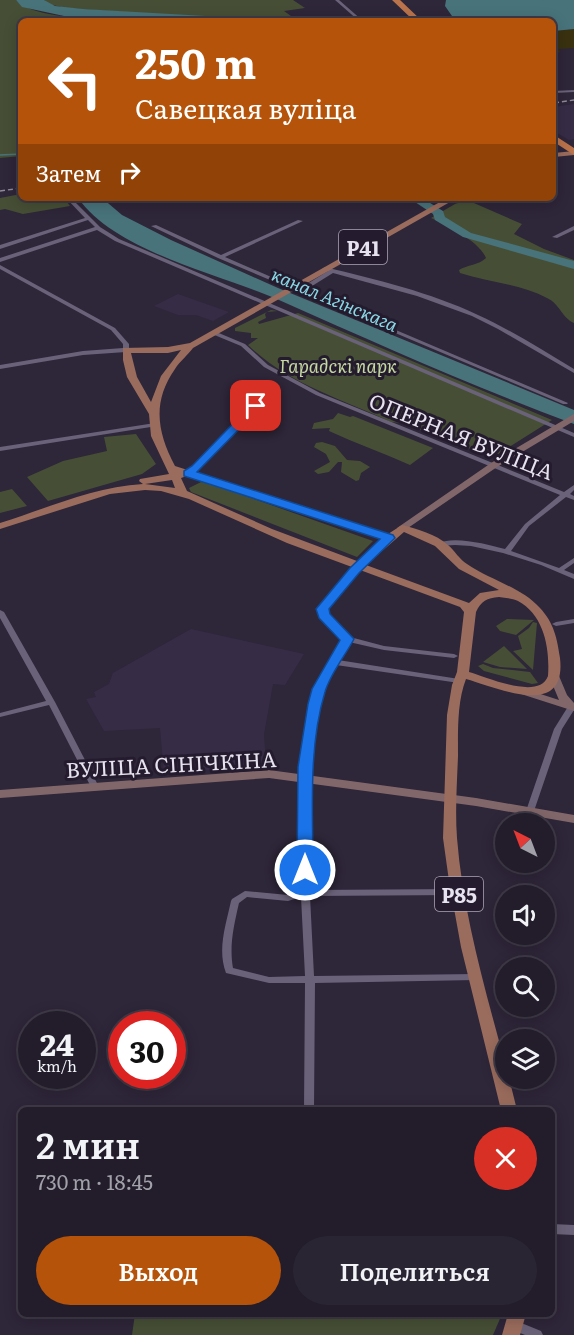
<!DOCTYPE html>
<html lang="ru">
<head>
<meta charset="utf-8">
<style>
	:root { --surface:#221c2b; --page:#2a2533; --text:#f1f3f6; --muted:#a2a1a9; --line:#3f3a47; --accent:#b45309 }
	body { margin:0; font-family:Literata,serif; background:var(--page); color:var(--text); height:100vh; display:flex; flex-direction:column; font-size:22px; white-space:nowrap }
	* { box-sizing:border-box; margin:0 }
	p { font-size:20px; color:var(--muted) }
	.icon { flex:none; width:33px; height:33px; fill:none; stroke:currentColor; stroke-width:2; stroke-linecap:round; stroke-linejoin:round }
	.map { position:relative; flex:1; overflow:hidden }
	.details { position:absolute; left:18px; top:1107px; width:537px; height:210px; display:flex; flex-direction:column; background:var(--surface); border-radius:9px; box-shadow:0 3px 15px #0003,0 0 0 2px var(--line) }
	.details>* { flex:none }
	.guide { position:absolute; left:18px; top:18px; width:538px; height:183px; border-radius:9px; box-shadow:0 3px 15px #0003,0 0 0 2px var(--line); background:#b45309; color:#fff; overflow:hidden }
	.needle { width:39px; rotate:318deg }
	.buttons { position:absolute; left:495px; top:813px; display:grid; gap:12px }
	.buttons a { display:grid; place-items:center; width:60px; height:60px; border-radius:50%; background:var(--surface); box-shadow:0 3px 15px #0003,0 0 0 2px var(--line); font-size:30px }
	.speed { position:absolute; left:18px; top:1011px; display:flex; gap:12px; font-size:30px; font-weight:700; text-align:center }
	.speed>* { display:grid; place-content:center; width:78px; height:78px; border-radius:50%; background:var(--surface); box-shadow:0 3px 15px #0003,0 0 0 2px var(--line); line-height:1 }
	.speed small { font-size:15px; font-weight:400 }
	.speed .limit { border:9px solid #d22; background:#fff; color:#111 }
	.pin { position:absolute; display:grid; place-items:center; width:51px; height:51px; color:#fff; margin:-26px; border-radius:12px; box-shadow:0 3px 9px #0006 }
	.me { position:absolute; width:66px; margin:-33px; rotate:0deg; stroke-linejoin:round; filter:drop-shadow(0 0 4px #0008) }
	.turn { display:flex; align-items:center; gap:21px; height:126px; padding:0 18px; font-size:27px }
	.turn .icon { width:78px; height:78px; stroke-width:2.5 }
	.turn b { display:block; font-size:42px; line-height:51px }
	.then { display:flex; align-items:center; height:57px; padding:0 18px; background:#0003; gap:12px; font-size:22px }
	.round { display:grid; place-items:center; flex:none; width:63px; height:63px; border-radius:32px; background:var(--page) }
	.head { display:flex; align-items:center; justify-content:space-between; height:102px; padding:0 18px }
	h1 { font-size:36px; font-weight:600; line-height:45px }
	.primary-button { display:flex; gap:12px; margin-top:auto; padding:12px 18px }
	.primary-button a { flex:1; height:69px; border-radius:36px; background:var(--accent); color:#fff; font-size:24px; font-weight:600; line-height:69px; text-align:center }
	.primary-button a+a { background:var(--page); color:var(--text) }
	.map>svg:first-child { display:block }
	.built { fill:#372c46 }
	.green { fill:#464f35 }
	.sand { fill:#393110 }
	.water { fill:#48737b }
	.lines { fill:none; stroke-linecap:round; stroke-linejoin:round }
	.stream { stroke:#48737b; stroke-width:1.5 }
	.river { fill:#48737b; fill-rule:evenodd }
	.street { fill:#6a6278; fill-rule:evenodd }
	.secondary { fill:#82676a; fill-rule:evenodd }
	.primary { fill:#9a6c5d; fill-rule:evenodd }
	.highway { fill:#ba734b; fill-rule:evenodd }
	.rail { stroke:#8f8999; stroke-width:1.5; stroke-dasharray:5 3; stroke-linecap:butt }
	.route { fill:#1a73e8; stroke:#114b97; stroke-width:1.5 }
	.labels { text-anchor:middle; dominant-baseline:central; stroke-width:6; stroke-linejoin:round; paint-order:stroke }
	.far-water-label { font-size:18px; font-style:italic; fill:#89d7e5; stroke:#241c2e }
	.far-park-label { font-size:18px; font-style:italic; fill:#c4d89f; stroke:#241c2e }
	.shield { fill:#241c2e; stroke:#aca7b5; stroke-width:1.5 }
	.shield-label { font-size:20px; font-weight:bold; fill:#e7e2ef }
	.street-label { font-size:21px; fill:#e7e2ef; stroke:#241c2e }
</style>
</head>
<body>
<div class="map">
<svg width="574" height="1335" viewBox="0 0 574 1335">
	<rect width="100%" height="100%" fill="#2e2639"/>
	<path class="built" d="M574,104V139L569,140L554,131V107Z
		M178,294L229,312L213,321L196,315H178L154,306Z
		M191,629L304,654L285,685L273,684L264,734L266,766L164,773L160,728L104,731L86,699L96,697L94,692L109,684L113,673Z"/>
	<path class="green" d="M0,0H16C32,19 102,19 129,21H21V156L0,158Z
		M44,0H293L305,8L284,11L298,21H241L223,17L180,16L66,8L48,4Z
		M21,194V198H64L70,206L23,214L5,209L0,210V198Z
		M467,200L522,224L514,234L544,249L574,260V323C562,318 560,304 547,298C520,284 488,282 460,273L459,270C467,265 479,265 486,258C479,241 448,226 431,218L455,204Z
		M271,310L278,311L267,312L265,314L266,318L258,322L259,324L298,313L552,420L495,456L486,455L402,423L391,422C342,399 288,384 248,345L258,338H251V333L235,331V328Z
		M338,413L350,417L353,416L433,448L410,465C383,453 355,443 329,431L330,428L312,429L314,423L333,419Z
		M136,434L156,464L142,474L48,501L27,477L63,461L107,451L104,437Z
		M322,442L335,446L347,460L360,461L370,467L361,473L359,480L356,481L341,472L342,462H338L329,472L318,474L314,471L330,462L326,454L314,447L316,443Z
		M203,481L373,541L357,557L191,492L189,488Z
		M12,489L27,506L0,513V492Z
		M507,619L534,620L516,635L500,631L496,626Z
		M533,622L537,623L533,670L513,651L522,649L518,636L529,628Z
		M504,646L527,669L500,667L483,662Z
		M483,664L493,668L530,672L538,683L532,684L484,671L478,666Z
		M135,1314H502L493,1335H132Z"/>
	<path class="sand" d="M574,29V48L558,49L560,52L554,53V31Z"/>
	<path class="water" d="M16,0H44L55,6L83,9L223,17L241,21H129L64,16L22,7Z
		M446,0H574V29L554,31V21H453L452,16L445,6Z
		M78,198H102L122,215L171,240L278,288L574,410V424C474,387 376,343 279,300C220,274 116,252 78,198Z"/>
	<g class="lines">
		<path class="stream" d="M0,155L21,154"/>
		<path class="river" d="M409,198H422L443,211L445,217L471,233L574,261V269L463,237L435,220L433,214Z"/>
		<path class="street" d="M335,0H339L363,21H359Z
			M574,90V92L554,93V91Z
			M66,198H71L100,227L119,239L574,433V437L115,241L97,230L0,262V258L95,227L88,220L0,249V245L85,218Z
			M298,220L303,221L225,257L299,289L328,271L323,270L322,269L325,267C377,280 430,292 478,315C511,330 542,350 574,369V373L498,329L472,316L417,296L333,273L304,291L568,403L567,404H563L218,258L151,226L156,225L221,255Z
			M574,226V230L557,238L552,237Z
			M0,265L115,328L129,344V350L126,352L83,355L0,369V365L83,351L123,348V344L111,330L0,269Z
			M214,331L245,344L268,365L320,393L564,492L574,485V490L570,494L574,496V500L566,497L529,526L511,551L559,568L574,558V563L564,570L574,574V579L541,565L503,553L471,546L455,545L439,546L436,544C453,535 486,544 505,549L525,524L560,495L316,395L264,367L241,346L212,334V332Z
			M256,404L259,406L258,407L198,469L190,474H186L185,473L194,467L254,405Z
			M155,423L158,425L157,426L0,451V447Z
			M358,564L361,566L360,567L326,609L327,614L350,637L384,646L454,654L458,656L454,658L384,650L349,642L338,660L459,679L463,681L459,683L336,665L322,689L309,767V890L458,889L461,890L462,892L461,894L458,895L310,896L314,976L476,974L479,975L481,977L479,979L476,980L315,983L314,1110H304L305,983H269L226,973C217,950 226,924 231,901L232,899L245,891L288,895L301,891V767L314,689L343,639L320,617L318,609L356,565ZM247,897L288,901L301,897L305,976L269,977L233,968C229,946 234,925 239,903Z
			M0,610L4,612L55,702L99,787L98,789L95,790L91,787L49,705L0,717V713L46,701L0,618Z
			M574,619V623L556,626L552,624L556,622Z
			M569,705H574V710L562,729L534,811L533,813H527L526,811L554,729Z
			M552,1224L574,1225V1235L552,1234Z
			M514,1320L541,1331L543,1335H525L510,1329L508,1325L510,1321Z"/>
		<path class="secondary" d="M574,414V421L497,467L405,530L402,531L397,528L491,463Z
			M554,673L559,676L567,695L574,703V711L521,694L520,692L525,689L559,700L549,676Z
			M269,770L476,798L574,815V823L476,806L269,778L0,798V790Z"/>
		<path class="primary" d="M574,151V155L554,157V153Z
			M447,198H457L193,348C188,355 180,361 175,369C152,402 157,432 175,466L388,534L402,525C417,529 436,534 448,545C455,551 459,559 467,564C490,580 521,587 540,608C554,623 557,638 560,658C567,720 498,688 466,679C457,702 458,731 458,756C457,783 455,811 457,838C463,915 486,992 506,1067V1078H509L517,1110H501L461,947L449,881L443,838L447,715L452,685L457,672L464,612L460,607L287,543L189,499L161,491L145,490L110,494L0,529V523C48,508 93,487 143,484L139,481L140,479L169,474L151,436L149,414L127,377L123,360V348L168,347L190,343ZM181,350L161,376L151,402L137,377L131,353H168ZM187,476L382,539L357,561L272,529L187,491L181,478ZM172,480L175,488L145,484ZM404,532L435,546L459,569L499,590L480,593L469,603L366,565ZM499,597C505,598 512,598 518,601C544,615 550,648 548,676C539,701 487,677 469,672L476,612C481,601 487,598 499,597Z
			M508,1314H526L520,1335H502Z"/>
		<path class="highway" d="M392,0H400L422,21H414Z
			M554,135L574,148V155L554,142Z"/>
		<path class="rail" d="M554,103L574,100
			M0,191L21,188"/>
	</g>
	<path class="route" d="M256,403L260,404V408L197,472L393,535L395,538L359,573L329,609L330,614L354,639C345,656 330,674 325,692C308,747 313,813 313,870L310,874H299L297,870L298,767L308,704L312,689L340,640L319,618L316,609L350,568L380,539L184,476V471L192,466L252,404Z"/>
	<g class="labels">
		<g class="far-water-label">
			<text transform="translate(335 299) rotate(23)">канал Агінскага</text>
		</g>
		<g class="far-park-label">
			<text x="338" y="365">Гарадскі парк</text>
		</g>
		<g class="shield">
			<rect x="339" y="230" width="48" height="34" rx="4.5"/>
			<rect x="435" y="877" width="48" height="34" rx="4.5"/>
		</g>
		<g class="shield-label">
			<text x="363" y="247">Р41</text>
			<text x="459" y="894">Р85</text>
		</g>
		<g class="street-label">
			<text transform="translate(462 435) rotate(22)">ОПЕРНАЯ ВУЛІЦА</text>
			<text transform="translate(171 763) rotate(-3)">ВУЛІЦА СІНІЧКІНА</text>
		</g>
	</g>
</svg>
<div class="buttons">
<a><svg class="needle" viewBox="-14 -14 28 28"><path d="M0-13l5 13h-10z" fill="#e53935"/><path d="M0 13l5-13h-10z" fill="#a2a1a9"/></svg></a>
<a><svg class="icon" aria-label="sound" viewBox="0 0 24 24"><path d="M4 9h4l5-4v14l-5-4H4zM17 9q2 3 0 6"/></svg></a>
<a><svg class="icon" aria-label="search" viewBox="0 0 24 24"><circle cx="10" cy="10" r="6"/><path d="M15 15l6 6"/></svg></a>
<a><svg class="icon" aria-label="layers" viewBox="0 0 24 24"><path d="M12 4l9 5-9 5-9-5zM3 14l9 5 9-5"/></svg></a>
</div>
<div class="speed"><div>24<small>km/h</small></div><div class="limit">30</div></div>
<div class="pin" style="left:256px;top:406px;background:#d93025"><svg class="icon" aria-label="arrive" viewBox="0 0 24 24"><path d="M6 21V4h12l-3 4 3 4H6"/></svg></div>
<svg class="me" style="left:305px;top:870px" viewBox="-20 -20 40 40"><circle r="17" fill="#1a73e8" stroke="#fff" stroke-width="3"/><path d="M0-11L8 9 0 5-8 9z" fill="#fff"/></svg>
<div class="guide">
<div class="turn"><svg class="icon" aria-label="left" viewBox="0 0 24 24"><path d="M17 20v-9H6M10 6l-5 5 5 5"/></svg><div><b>250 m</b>Савецкая вуліца</div></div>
<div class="then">Затем<svg class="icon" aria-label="right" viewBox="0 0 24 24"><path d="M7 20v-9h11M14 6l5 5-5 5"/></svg></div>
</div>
<section class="details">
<div class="head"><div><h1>2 мин</h1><p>730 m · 18:45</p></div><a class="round" style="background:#d93025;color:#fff"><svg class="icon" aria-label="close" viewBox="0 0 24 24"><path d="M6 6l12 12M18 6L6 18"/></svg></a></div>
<div class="primary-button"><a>Выход</a><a>Поделиться</a></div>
</section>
</div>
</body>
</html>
